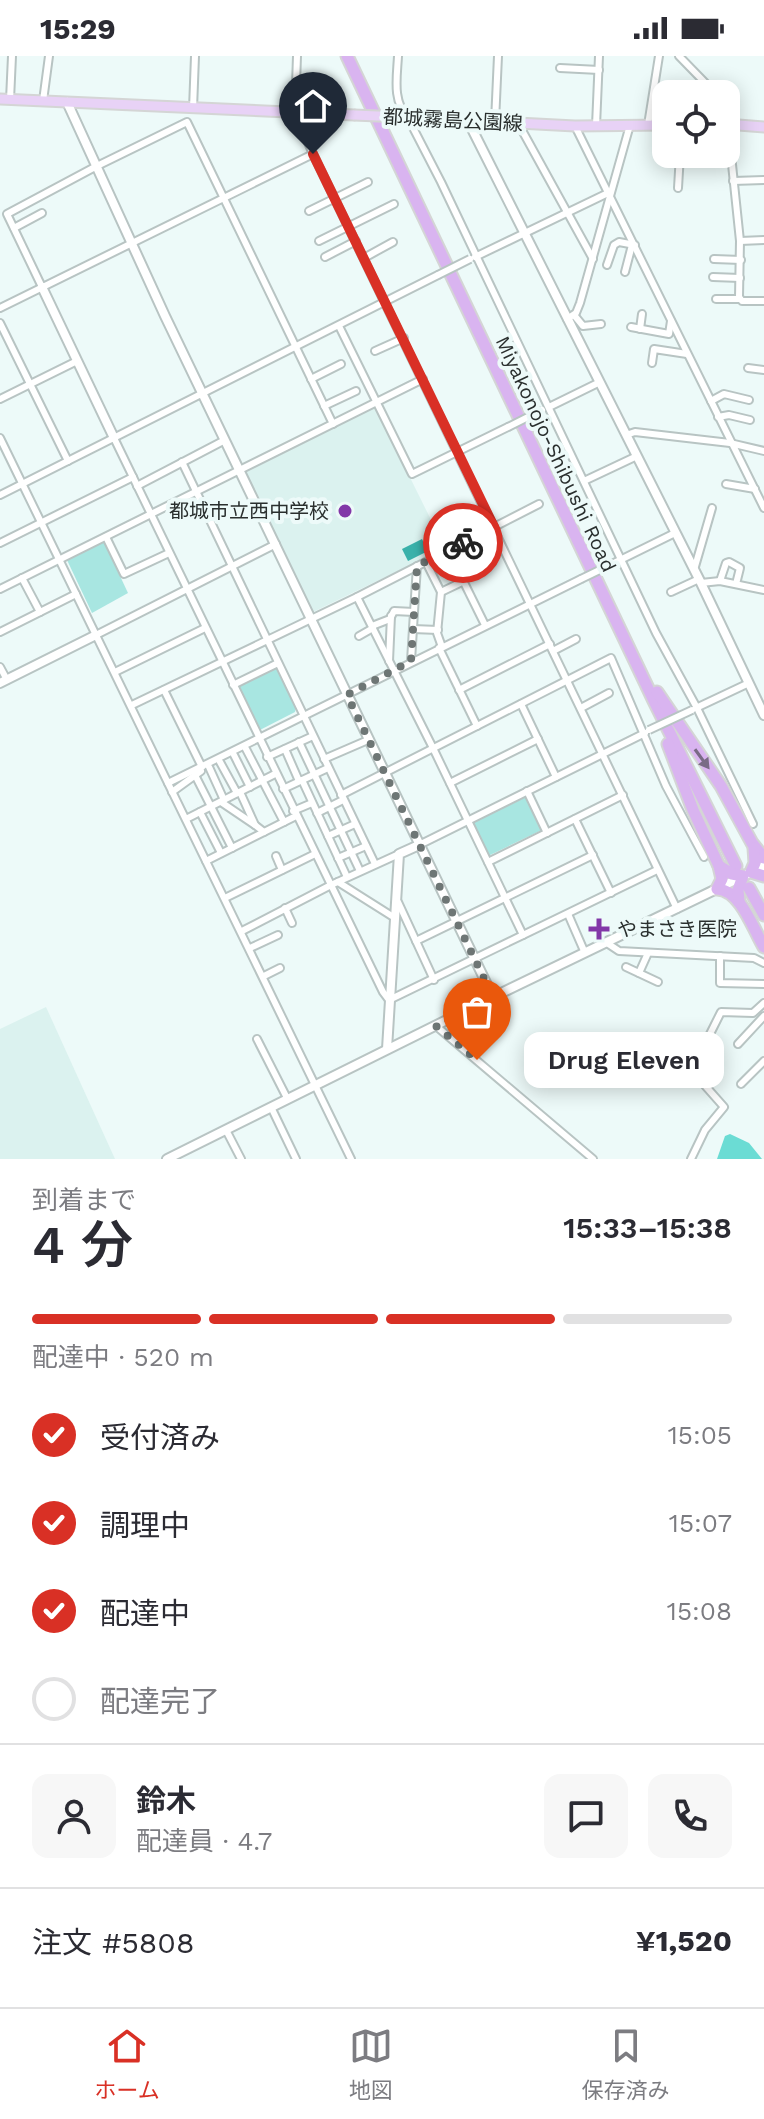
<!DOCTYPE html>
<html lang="ja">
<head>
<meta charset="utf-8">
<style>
	:root { --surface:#fff; --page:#f7f7f7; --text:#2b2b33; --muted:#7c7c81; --line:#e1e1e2; --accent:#d93025 }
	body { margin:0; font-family:"Work Sans","Noto Sans JP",sans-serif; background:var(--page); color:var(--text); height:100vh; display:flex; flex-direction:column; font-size:30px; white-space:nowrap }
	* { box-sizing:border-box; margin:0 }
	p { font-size:26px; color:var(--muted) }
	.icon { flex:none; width:44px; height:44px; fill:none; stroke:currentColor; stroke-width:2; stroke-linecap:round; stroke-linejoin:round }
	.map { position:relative; height:1103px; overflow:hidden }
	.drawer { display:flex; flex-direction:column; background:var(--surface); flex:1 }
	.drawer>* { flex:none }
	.fabs { position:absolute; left:652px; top:24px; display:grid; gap:16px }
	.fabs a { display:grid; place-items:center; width:88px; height:88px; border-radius:16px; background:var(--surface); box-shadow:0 4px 20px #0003; font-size:40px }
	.pin { position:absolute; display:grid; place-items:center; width:68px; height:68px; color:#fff; margin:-82px -34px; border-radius:50% 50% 50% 0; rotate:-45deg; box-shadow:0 0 8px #0007 }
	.pin .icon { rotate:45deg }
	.courier { position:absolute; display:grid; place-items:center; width:80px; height:80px; margin:-40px; border:6px solid #d93025; border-radius:50%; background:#fff; color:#222; box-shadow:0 2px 10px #0007 }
	.bubble { position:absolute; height:56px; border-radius:16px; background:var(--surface); box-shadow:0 4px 20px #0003; font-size:26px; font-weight:600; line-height:56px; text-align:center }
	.overview em { font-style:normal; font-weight:600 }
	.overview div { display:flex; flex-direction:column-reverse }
	.overview { display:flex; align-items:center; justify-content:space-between; height:136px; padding:0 32px }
	h1 { font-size:52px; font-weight:600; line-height:60px }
	.bar { display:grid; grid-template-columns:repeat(4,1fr); gap:12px 8px; align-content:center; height:96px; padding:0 32px }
	.bar i { height:10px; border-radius:6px; background:var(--line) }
	.bar .on { background:var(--accent) }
	.bar p { grid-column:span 4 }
	.line { display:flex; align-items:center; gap:20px; padding:0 32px; border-top:2px solid var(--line) }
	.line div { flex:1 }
	.round { display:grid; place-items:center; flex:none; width:84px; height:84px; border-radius:16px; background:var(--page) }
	ol { padding:0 32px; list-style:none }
	li { display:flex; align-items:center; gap:24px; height:88px }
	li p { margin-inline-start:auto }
	li .icon { padding:8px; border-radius:50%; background:var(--accent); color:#fff; stroke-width:4 }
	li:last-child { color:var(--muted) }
	li i { width:44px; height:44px; border:4px solid var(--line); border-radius:50% }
	.status { display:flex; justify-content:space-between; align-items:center; height:56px; padding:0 40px; background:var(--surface); direction:ltr }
	.status svg { height:22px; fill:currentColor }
	.menu { display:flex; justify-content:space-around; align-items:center; height:112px; border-top:2px solid var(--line); background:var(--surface); font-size:22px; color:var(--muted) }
	.menu a { display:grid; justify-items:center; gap:4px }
	.menu .on { color:var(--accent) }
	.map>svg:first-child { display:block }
	.built { fill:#dbf2ef }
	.green { fill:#a8e6e1 }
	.forest { fill:#6bdcd4 }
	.water { fill:#3ab1aa }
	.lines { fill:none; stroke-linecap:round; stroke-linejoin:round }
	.street-casing { stroke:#b8c4c3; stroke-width:10 }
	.secondary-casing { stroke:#b8c4c3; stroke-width:12 }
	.primary-casing { stroke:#d4d5d5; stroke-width:13 }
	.highway-casing { stroke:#d4d5d5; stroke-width:15 }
	.street { stroke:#fff; stroke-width:6 }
	.secondary { stroke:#fff; stroke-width:8 }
	.primary { stroke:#e8d2f6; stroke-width:9 }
	.highway { stroke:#d9b4f0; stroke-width:11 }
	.street-bridge-casing { stroke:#b8c4c3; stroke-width:10; stroke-linecap:butt }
	.primary-bridge-casing { stroke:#d4d5d5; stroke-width:13; stroke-linecap:butt }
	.street-bridge { stroke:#fff; stroke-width:6 }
	.primary-bridge { stroke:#e8d2f6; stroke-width:9 }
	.oneway { fill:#796b85 }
	.done { stroke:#6e7675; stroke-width:8; stroke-dasharray:0 14.4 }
	.route { stroke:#d93025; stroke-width:10 }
	.poi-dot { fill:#8237a8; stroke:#edfaf9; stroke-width:3 }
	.labels { text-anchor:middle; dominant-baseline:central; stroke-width:8; stroke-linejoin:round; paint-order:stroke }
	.street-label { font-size:20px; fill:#2a2f2e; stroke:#edfaf9 }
	.poi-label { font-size:20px; fill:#2a2f2e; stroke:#edfaf9; text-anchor:end }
</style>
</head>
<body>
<div class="status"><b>15:29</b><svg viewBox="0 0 49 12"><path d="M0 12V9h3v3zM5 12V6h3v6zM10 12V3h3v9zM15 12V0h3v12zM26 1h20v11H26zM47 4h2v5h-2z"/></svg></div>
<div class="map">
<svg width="764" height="1103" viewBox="0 0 764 1103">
	<rect width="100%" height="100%" fill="#edfaf9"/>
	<g class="built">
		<polygon points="375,351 445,492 313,556 246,418 247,414"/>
		<polygon points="46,951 115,1103 0,1103 0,973"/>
	</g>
	<g class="green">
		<polygon points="104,486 128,537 92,557 67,504"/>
		<polygon points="275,609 296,652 295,656 258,675 235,630"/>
		<polygon points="526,741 542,774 488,800 472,767"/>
	</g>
	<polygon class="forest" points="730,1078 749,1087 762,1103 717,1103 725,1080"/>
	<polygon class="water" points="422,483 428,495 408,505 402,493"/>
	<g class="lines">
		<g class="street-casing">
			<g id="street">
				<polyline points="297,0 295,57 313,98 677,853"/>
				<path d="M398 0C397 21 392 45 408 62L441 126 656 577 697 652 753 768"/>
				<polyline points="679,0 716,38"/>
				<polyline points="560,12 599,14"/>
				<polyline points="10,44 12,0"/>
				<polyline points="43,45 49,0"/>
				<polyline points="726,51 740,185 739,241 742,245 764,245"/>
				<polyline points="193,53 195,0"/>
				<polyline points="495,66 498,0"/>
				<polyline points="518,67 593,203"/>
				<polyline points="648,69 659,0"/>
				<polyline points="575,70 764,452"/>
				<polyline points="596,70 599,0"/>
				<polyline points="733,125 764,124"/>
				<polyline points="678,132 680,98"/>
				<polyline points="309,155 368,126"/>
				<polyline points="14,172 42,157"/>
				<polyline points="319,185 394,148"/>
				<polyline points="740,185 764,184"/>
				<polyline points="325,201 356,185"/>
				<polyline points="475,201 608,137"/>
				<polyline points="364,202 393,186"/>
				<polyline points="714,203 741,204"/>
				<polyline points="607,209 614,189 619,186 635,189"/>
				<polyline points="625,216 632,189"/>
				<polyline points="713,221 740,222"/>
				<polyline points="42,231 7,158 95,111 187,66 333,368"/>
				<polyline points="716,243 740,243"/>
				<polyline points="0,252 313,98"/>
				<polyline points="574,259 583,270 601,268"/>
				<polyline points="567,263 576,257 580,247 630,69"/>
				<polyline points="0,267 68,405"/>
				<polyline points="339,270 412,418 508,371"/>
				<polyline points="631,271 669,278 671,265"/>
				<polyline points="640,273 642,258"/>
				<polyline points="375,295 404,282"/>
				<polyline points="652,307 654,293 687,298"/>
				<polyline points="748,312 764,314"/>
				<polyline points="311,323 341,308"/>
				<polyline points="0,343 77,305"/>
				<polyline points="711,345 724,338 749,344"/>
				<polyline points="324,350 356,335"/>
				<polyline points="549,351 600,326"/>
				<polyline points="718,361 729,359 750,364"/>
				<polyline points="626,379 635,376 730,387 764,395"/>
				<polyline points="0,382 351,1103"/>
				<polyline points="114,382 383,936 389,944 523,879 433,692 357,541"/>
				<polyline points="182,406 375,808"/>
				<polyline points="584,425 637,400"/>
				<polyline points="726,428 755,433"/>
				<polyline points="137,430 225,384"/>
				<polyline points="0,439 438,219"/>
				<polyline points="106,481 124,518 169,497"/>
				<polyline points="0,487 133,421"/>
				<polyline points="448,494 485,569"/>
				<polyline points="426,506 441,536 464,525"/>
				<polyline points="614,507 675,477"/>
				<polyline points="694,514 712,452"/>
				<polyline points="22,522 40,556"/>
				<polyline points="720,525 726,507 729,506 740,512 736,528"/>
				<polyline points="701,527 720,525 764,534"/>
				<polyline points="0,533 423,323"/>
				<polyline points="441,536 437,577 442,591"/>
				<polyline points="671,536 699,523"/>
				<polyline points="414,556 417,510"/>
				<polyline points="372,570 390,563 394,555 414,556 411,605"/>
				<polyline points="413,573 438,574"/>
				<polyline points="0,576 76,538"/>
				<polyline points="96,579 276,488"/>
				<polyline points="359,580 373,572"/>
				<polyline points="439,592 477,670"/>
				<polyline points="553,595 576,583"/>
				<polyline points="389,605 391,560"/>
				<polyline points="0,611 7,624"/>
				<polyline points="115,616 205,572"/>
				<polyline points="233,629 278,607"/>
				<polyline points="164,634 202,711"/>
				<polyline points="459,634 550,588"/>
				<polyline points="521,648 556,721"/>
				<polyline points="132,649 357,541 539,448"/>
				<polyline points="581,652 609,637"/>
				<polyline points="696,652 749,627"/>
				<polyline points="299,686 360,815"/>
				<polyline points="246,693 284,766"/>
				<polyline points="285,693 299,725"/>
				<polyline points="234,699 250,731"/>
				<polyline points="267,701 313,680"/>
				<polyline points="324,703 368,684"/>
				<polyline points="220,706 237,737"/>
				<polyline points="209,711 224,744"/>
				<polyline points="195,719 232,792"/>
				<polyline points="302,724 347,821"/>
				<polyline points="168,727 581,523"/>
				<polyline points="450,727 538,683"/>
				<polyline points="283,733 328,712"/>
				<polyline points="527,735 547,777"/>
				<polyline points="172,736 201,715"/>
				<polyline points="240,736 255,769 264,776"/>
				<polyline points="341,739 611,602 666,730 704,801"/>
				<polyline points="221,746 255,769"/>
				<polyline points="293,755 312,747"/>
				<polyline points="200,756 221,797"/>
				<polyline points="317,757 343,744"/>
				<polyline points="186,763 275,718"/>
				<polyline points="575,763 611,837"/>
				<polyline points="328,780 355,768"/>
				<polyline points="419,789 645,677"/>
				<polyline points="276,800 282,814"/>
				<polyline points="338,802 366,790"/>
				<polyline points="206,805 296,760"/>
				<polyline points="488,806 623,739"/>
				<polyline points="338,826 395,862"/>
				<polyline points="225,842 315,798"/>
				<polyline points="398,846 434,924"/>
				<polyline points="285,852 292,867"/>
				<polyline points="568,858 585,897"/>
				<polyline points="242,875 331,829 399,798"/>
				<polyline points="523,879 657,814"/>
				<polyline points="416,885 593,799"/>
				<polyline points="607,887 619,895 754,902 764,907"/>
				<polyline points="250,892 278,879"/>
				<polyline points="720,900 720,927 764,928"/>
				<polyline points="626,911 658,926"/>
				<polyline points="639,917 648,897"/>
				<polyline points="264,920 280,912"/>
				<polyline points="436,970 593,1103"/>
				<polyline points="257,983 287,1042"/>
				<polyline points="738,988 764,960"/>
				<polyline points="741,1028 764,1005"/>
				<polyline points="271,1051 296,1103"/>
				<polyline points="226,1074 241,1103"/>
				<polyline points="691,1103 705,1074 724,1051 686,1008 707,984 721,956 753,957 764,947"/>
			</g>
		</g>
		<g class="secondary-casing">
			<g id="secondary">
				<polyline points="67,46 165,260 493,941"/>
				<polyline points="468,65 701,527 764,659"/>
				<polyline points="42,231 114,382"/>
				<polyline points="0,627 96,579"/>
				<polyline points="387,993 399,798 419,789"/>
				<polyline points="167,1103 493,941 764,810"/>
			</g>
		</g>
		<g class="primary-casing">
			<g id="primary">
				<polyline points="0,43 354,59"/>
				<polyline points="401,61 575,70 666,69"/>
				<polyline points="726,68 764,71"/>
			</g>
		</g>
		<g class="highway-casing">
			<g id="highway">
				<polyline points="347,0 654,645 736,810"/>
				<polyline points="657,636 721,730 752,787 764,802"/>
				<path d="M668 688 693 754 719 810 722 823 717 833C741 834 753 873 764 891"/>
				<polyline points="754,792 755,807 751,816 764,820"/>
				<polyline points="719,810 732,818 743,820 738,834 739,846"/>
				<polyline points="749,832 764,859"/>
			</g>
		</g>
		<use href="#street" class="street"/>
		<use href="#secondary" class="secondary"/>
		<use href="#primary" class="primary"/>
		<use href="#highway" class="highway"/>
		<g class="street-bridge-casing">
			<g id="street-bridge">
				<polyline points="438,219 470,203"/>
				<polyline points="508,371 542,354"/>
				<polyline points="581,523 614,507"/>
				<polyline points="649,674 692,654"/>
			</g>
		</g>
		<g class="primary-bridge-casing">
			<polyline id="primary-bridge" points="354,59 401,61"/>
		</g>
		<use href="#street-bridge" class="street-bridge"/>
		<use href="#primary-bridge" class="primary-bridge"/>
	</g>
	<defs><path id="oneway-solid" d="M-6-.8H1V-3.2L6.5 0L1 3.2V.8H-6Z" transform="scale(2)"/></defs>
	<use class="oneway" href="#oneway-solid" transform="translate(702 703) rotate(54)"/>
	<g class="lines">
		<polyline class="done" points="463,487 417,510 411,605 347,639 493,941 436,970 477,1004"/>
		<polyline class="route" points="313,98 494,471 463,487"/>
	</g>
	<g class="poi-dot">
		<circle cx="345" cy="455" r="8"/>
		<path d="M595 861h8v8h8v8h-8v8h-8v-8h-8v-8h8z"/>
	</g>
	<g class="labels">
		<g class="street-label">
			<text transform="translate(453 64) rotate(3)">都城霧島公園線</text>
			<text transform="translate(556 398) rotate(65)">Miyakonojo-Shibushi Road</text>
		</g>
		<g class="poi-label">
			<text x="329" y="455">都城市立西中学校</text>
			<text x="617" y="873" text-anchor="start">やまさき医院</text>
		</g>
	</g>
</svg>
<div class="fabs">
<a><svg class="icon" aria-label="locate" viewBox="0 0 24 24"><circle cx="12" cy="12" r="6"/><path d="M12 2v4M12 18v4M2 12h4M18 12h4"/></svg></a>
</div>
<div class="pin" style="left:477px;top:1004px;background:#ea580c"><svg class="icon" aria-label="bag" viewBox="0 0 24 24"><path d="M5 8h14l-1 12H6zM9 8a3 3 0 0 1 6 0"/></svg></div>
<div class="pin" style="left:313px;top:98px;background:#1f2937"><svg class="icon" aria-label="home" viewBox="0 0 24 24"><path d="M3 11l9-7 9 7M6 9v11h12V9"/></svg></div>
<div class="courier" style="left:463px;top:487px"><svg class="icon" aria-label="bike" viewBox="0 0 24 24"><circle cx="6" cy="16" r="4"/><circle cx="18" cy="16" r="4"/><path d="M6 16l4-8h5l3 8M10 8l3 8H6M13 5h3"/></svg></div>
<div class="bubble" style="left:524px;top:976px;width:200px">Drug Eleven</div>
</div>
<section class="drawer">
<div class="overview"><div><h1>4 分</h1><p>到着まで</p></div><em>15:33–15:38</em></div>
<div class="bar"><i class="on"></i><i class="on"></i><i class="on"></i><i></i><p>配達中 · 520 m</p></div>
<ol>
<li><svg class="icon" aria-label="check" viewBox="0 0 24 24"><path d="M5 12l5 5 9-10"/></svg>受付済み<p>15:05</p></li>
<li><svg class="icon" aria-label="check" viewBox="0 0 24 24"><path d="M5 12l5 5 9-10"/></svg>調理中<p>15:07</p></li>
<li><svg class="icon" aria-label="check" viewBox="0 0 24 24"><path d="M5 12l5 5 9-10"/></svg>配達中<p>15:08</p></li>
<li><i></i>配達完了</li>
</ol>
<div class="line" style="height:144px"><a class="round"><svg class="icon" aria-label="person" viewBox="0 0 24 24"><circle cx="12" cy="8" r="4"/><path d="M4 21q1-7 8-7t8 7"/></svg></a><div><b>鈴木</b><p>配達員 · 4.7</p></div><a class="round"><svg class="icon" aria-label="chat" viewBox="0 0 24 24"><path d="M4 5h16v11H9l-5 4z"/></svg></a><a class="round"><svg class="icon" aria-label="phone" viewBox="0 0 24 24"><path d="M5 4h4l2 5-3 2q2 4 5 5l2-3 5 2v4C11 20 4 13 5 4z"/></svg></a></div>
<div class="line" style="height:104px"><div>注文 #5808</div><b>¥1,520</b></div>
</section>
<nav class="menu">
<a class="on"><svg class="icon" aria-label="home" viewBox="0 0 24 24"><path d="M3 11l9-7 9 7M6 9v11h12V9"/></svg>ホーム</a>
<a><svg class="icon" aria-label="map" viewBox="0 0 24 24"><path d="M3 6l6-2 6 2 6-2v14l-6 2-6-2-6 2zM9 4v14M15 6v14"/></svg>地図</a>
<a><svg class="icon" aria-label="saved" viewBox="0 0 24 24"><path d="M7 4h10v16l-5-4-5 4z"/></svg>保存済み</a>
</nav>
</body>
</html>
